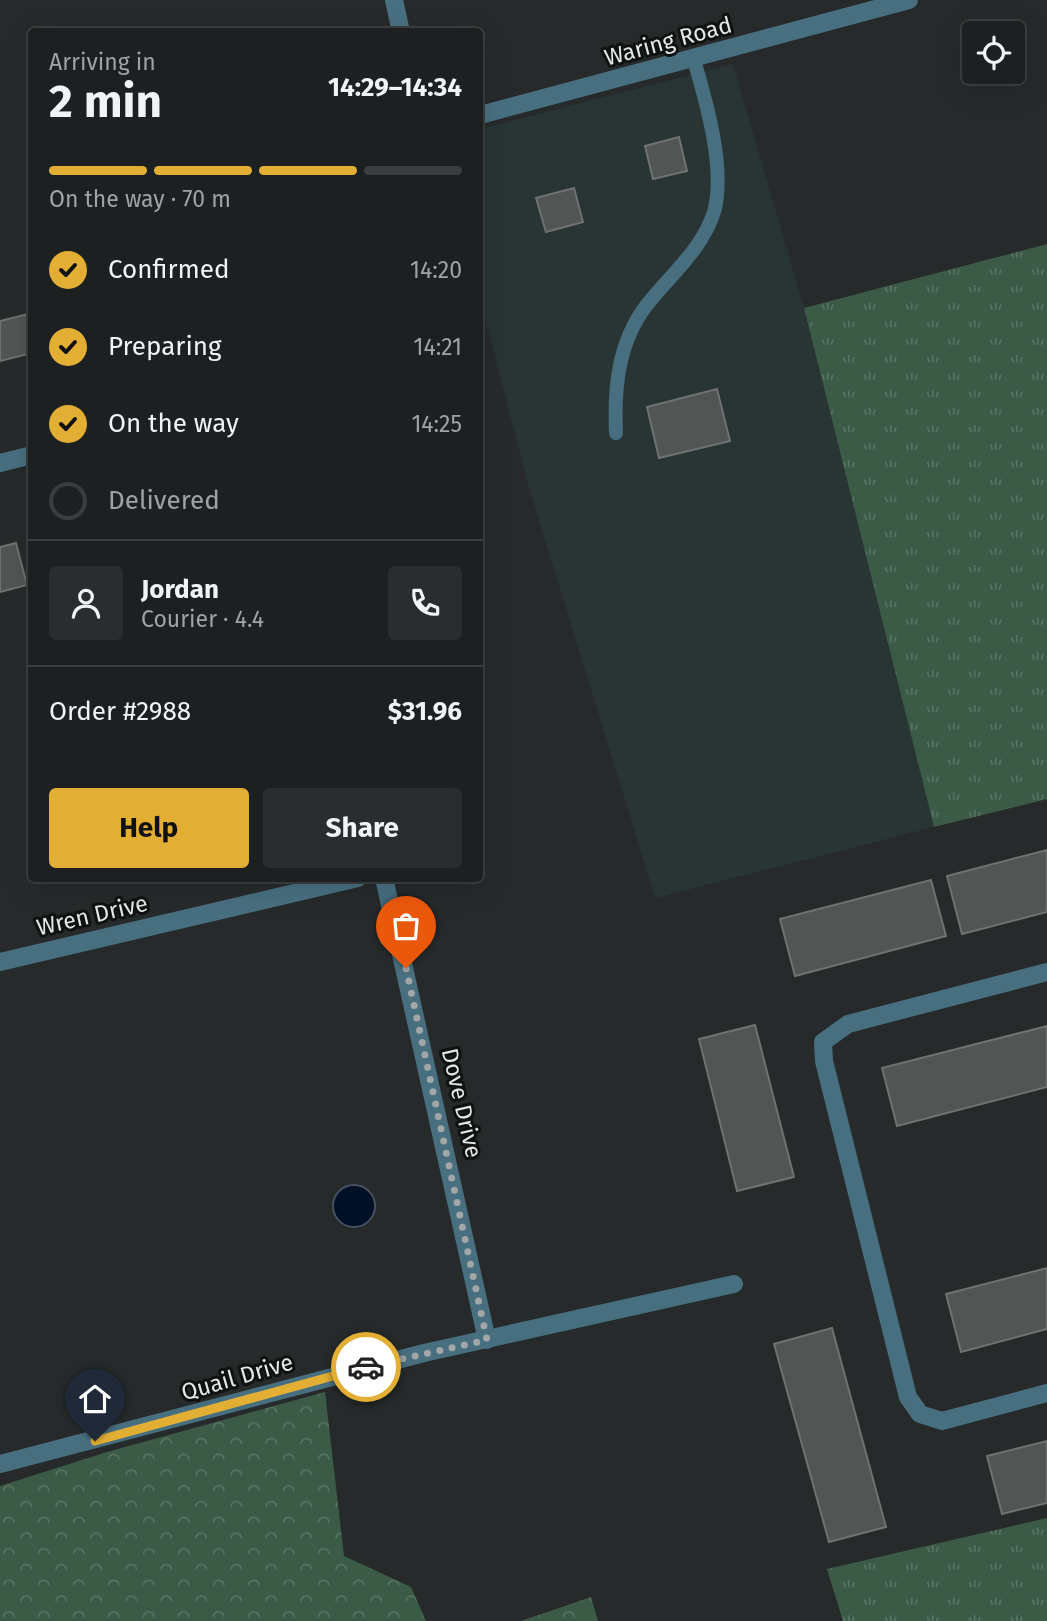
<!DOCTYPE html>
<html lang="en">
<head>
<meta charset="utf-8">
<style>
	:root { --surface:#1c2020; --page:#292d2d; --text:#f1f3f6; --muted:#a0a3a5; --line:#3a3e3e; --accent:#e2af34 }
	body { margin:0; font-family:"Fira Sans",sans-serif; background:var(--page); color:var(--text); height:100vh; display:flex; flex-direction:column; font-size:26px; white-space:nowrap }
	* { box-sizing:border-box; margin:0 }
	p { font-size:23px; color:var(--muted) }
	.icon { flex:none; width:38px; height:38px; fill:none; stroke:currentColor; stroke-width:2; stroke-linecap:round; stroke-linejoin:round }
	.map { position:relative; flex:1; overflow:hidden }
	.sheet { position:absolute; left:28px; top:28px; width:455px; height:854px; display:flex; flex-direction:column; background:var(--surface); border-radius:7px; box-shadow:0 7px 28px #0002,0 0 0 2px var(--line) }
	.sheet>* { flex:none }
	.buttons { position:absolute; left:962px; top:21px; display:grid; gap:14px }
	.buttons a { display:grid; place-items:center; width:63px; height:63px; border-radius:7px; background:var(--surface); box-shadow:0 7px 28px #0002,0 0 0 2px var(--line); font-size:35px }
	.pin { position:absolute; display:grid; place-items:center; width:60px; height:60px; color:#fff; margin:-72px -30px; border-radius:50% 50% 50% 0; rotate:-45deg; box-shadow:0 0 7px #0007 }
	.pin .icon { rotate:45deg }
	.courier { position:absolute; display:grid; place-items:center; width:70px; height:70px; margin:-35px; border:5px solid #e2af34; border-radius:50%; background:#fff; color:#222; box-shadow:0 2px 9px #0007 }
	.overview em { font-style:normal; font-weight:700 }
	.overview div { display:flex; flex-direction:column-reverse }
	.overview { display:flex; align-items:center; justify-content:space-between; height:119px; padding:0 21px }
	h1 { font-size:46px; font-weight:700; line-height:52px }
	.bar { display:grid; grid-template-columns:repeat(4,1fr); gap:10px 7px; align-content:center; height:84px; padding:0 21px }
	.bar i { height:9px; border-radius:5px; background:var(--line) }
	.bar .selected { background:var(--accent) }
	.bar p { grid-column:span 4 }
	.line { display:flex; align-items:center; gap:18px; padding:0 21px; border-top:2px solid var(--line) }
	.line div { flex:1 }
	.round { display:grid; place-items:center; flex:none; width:74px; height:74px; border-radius:7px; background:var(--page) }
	ol { padding:0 21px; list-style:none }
	li { display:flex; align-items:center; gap:21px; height:77px }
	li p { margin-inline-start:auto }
	li .icon { padding:7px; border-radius:50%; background:var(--accent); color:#111; stroke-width:4 }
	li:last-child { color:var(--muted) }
	li i { width:38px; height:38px; border:4px solid var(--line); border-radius:50% }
	.button { display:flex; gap:14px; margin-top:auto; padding:14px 21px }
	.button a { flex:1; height:80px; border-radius:7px; background:var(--accent); color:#111; font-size:28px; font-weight:700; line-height:80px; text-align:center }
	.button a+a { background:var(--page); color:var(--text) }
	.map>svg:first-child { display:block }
	.built { fill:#293435 }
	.grass { fill:url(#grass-tufts) }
	.forest { fill:url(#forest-crowns) }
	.water { fill:#001027; stroke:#455161; stroke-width:2 }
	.building { fill:#515554; stroke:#6e7271; stroke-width:2 }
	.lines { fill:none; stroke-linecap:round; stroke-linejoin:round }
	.lane { stroke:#486f80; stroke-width:14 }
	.street { stroke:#486f80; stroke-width:18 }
	.done { stroke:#a3a6a6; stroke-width:7; stroke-dasharray:0 12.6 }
	.route { stroke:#e2af34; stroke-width:9 }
	.labels { text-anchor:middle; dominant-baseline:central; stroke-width:6; stroke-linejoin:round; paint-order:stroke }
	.street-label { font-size:23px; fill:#e6e8e8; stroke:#101212 }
</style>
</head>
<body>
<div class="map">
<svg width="1047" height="1621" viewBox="0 0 1047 1621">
	<defs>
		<pattern id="grass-tufts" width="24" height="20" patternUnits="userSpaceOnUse" patternTransform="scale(1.75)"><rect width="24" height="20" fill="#3c5b47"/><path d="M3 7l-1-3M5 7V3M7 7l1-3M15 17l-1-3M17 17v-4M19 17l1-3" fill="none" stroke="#587362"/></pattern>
		<pattern id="forest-crowns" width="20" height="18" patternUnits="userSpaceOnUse" patternTransform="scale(1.75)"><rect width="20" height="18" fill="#3c5b47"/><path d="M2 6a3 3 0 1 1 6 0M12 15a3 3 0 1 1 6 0" fill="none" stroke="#587362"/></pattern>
	</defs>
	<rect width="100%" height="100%" fill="#262a2a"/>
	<polygon class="built" points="733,64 804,308 934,827 655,898 531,495 480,301 480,129"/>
	<g class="grass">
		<polygon points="1047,244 1047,799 934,827 804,308"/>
		<polygon points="1047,1518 1047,1621 843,1621 827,1569"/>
	</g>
	<g class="forest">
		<polygon points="325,1392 344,1556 411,1587 426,1621 0,1621 0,1486 107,1452"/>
		<polygon points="591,1597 598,1621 521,1621"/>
	</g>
	<circle class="water" cx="354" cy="1206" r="21"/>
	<g class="building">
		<polygon points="679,137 687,171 653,179 645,146"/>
		<polygon points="574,188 583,222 546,232 536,198"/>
		<polygon points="32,313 32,353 0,361 0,321"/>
		<polygon points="717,389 730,441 659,458 647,407"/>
		<polygon points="16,543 27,585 0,592 0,547"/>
		<polygon points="1047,850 1047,912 962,934 947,876"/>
		<polygon points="931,880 946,936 795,976 780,919"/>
		<polygon points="755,1025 794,1177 737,1191 699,1039"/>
		<polygon points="1047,1026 1047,1087 897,1126 882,1068"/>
		<polygon points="1047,1268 1047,1329 961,1352 946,1294"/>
		<polygon points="832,1328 886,1527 829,1542 774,1344"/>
		<polygon points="1047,1441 1047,1503 1002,1514 987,1456"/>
	</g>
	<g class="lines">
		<path class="lane" d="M616 433C614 388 618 343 646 306 670 275 702 250 714 212 726 169 706 101 694 60"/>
		<g class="street">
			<polyline points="394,0 401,32"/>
			<polyline points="480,115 909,0"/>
			<polyline points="0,463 32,455"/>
			<polyline points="384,878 487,1340"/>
			<polyline points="0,962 358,878"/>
			<polyline points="1047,972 848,1024 823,1042 824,1061 908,1397 920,1414 942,1421 1047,1393"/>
			<polyline points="0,1464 424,1353 734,1284"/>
		</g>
	</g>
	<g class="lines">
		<polyline class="done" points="366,1367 487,1340 406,968"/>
		<polyline class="route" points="95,1441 366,1367"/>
	</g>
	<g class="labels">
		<g class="street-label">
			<text transform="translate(668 41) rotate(-15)">Waring Road</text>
			<text transform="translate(92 915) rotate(-13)">Wren Drive</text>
			<text transform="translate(462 1103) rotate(77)">Dove Drive</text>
			<text transform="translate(237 1377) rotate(-16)">Quail Drive</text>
		</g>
	</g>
</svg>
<div class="buttons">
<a><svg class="icon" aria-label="locate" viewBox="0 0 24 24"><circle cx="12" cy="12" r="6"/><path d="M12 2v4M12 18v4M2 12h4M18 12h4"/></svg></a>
</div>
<div class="pin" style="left:406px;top:968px;background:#ea580c"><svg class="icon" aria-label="bag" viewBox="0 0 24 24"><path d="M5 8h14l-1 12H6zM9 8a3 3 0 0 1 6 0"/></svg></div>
<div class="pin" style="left:95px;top:1441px;background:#1f2937"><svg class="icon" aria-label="home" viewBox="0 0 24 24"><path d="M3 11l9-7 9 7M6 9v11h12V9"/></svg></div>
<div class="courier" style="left:366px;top:1367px"><svg class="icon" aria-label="car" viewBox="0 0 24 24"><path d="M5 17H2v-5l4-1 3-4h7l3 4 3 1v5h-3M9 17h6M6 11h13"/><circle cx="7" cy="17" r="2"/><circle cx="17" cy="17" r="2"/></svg></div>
<section class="sheet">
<div class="overview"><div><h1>2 min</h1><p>Arriving in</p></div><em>14:29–14:34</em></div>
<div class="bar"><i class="selected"></i><i class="selected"></i><i class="selected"></i><i></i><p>On the way · 70 m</p></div>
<ol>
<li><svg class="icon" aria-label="check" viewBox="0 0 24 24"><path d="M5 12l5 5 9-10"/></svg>Confirmed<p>14:20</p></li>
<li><svg class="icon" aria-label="check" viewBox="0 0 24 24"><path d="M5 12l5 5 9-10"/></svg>Preparing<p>14:21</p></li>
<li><svg class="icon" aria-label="check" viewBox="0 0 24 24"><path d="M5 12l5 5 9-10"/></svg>On the way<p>14:25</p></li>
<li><i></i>Delivered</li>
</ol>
<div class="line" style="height:126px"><a class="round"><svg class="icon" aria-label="person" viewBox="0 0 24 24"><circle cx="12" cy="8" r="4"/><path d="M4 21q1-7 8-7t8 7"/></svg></a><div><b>Jordan</b><p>Courier · 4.4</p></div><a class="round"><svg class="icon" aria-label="phone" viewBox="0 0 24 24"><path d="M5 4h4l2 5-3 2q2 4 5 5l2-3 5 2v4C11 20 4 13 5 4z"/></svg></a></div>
<div class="line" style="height:91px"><div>Order #2988</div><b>$31.96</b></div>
<div class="button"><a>Help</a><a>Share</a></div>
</section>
</div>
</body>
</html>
